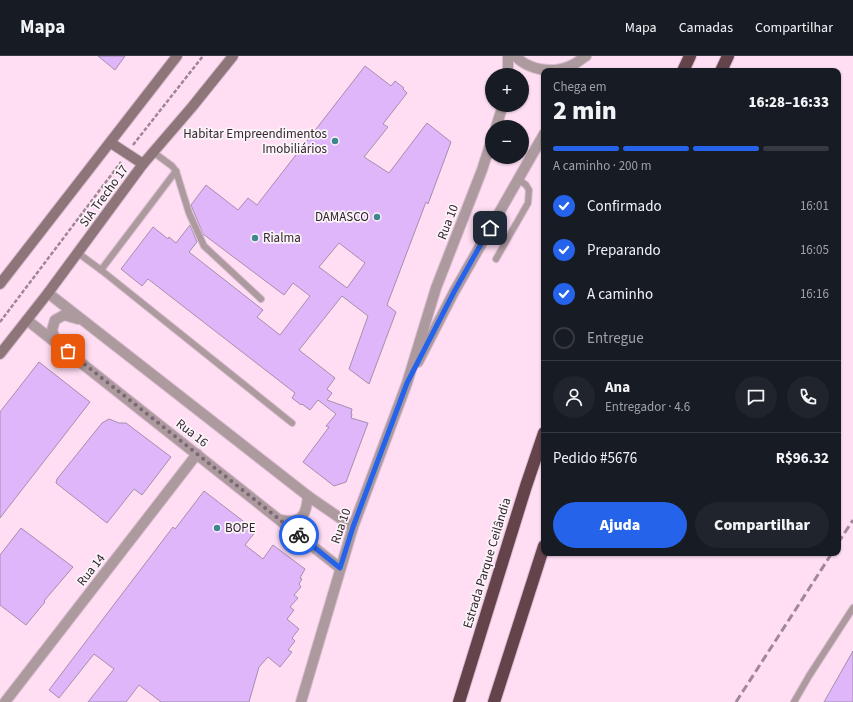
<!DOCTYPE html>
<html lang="pt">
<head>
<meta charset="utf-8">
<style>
	:root { --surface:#171b24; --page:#20242c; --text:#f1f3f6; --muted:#9ea1a6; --line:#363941; --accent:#2563eb }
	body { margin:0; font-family:"Source Sans 3",sans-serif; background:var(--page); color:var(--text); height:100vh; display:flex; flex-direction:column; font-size:15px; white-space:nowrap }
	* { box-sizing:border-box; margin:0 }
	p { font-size:13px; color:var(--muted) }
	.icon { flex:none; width:22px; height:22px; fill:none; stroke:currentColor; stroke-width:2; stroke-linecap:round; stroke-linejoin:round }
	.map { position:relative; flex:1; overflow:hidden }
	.details { position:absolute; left:541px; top:12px; width:300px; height:488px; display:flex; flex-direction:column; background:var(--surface); border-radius:8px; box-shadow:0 1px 3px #0004 }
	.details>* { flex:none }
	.buttons { position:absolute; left:485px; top:12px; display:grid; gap:8px }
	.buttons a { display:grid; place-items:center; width:44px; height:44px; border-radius:50%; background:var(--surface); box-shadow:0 1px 3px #0004; font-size:20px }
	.pin { position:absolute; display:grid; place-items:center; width:34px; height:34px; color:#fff; margin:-17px; border-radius:8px; box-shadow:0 2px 6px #0006 }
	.courier { position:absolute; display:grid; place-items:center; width:40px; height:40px; margin:-20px; border:3px solid #2563eb; border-radius:50%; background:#fff; color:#222; box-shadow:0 1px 5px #0007 }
	.head em { font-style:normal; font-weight:800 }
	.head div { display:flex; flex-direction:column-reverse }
	.head { display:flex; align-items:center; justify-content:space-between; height:68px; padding:0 12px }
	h1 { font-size:26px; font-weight:800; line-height:30px }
	.bar { display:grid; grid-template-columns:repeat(4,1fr); gap:6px 4px; align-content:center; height:48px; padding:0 12px }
	.bar i { height:5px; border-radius:3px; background:var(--line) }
	.bar .selected { background:var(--accent) }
	.bar p { grid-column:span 4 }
	.line { display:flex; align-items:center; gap:10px; padding:0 12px; border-top:1px solid var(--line) }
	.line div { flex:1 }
	.round { display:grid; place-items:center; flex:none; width:42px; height:42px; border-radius:21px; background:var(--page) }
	ol { padding:0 12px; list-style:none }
	li { display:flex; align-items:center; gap:12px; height:44px }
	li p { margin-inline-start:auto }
	li .icon { padding:4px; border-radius:50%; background:var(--accent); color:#fff; stroke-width:4 }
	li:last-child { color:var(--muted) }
	li i { width:22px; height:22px; border:2px solid var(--line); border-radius:50% }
	.button { display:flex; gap:8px; margin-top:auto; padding:8px 12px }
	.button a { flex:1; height:46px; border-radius:24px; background:var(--accent); color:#fff; font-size:16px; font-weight:800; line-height:46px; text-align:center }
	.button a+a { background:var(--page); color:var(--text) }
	header { display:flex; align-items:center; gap:24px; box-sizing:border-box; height:56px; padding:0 20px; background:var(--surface); border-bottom:1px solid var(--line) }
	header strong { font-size:19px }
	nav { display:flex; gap:22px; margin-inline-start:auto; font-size:14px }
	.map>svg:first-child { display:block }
	.building { fill:#dfb6f9; stroke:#a290ad; fill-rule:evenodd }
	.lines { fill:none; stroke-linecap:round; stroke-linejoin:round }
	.service-casing { stroke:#dabdd0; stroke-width:8 }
	.tertiary-casing { stroke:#dabdd0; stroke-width:12 }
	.secondary-casing { stroke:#dabdd0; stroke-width:12 }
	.motorway-casing { stroke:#dabdd0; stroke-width:14 }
	.path { stroke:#9d8695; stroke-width:2.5; stroke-dasharray:4 2; stroke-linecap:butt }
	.service { stroke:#ac9a9e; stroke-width:6 }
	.tertiary { stroke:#ac9a9e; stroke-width:10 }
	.secondary { stroke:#8d7579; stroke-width:10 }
	.motorway { stroke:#64434a; stroke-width:12 }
	.rail { stroke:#9f8897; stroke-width:3; stroke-dasharray:8 4; stroke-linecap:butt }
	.done { stroke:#7a6774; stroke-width:4; stroke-dasharray:0 7.2 }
	.route { stroke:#2563eb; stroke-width:5 }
	.poi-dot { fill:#3f868f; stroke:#fbf4f8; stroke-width:1.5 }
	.labels { text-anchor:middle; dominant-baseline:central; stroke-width:3.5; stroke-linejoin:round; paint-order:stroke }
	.poi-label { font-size:13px; fill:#33272f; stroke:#fbf4f8; text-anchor:end }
	.street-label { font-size:13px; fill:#33272f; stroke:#fbf4f8 }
</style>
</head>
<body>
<header>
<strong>Mapa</strong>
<nav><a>Mapa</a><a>Camadas</a><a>Compartilhar</a></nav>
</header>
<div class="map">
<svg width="853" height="646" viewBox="0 0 853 646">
	<rect width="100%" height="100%" fill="#ffdef3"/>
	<g class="building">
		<polygon points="98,0 125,0 115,14"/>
		<path d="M365 10 391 30 395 25 404 32 403 33 407 37 383 68 388 71 364 101 389 117 427 67 451 86 428 148 426 146 387 249 396 256 369 328 349 313 368 260 342 240 299 294 335 322 327 333 332 337 327 344 352 353 351 358H352L351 362 368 367 346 426 334 430 303 406 329 371 326 370 336 358 318 344 310 354 302 348 301 349 292 342 295 337 148 223 142 230 121 213 153 171 168 183 169 181 176 187 190 169 197 186 189 196 263 254 257 261 280 279 310 240 293 227 284 239 203 178 191 149 206 129 238 154 248 142 257 149ZM339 187 365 207 347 232 319 211Z"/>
		<polygon points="39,306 90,346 0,462 0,356"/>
		<polygon points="109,363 119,367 126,367 171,401 142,439 134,433 107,467 56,427 57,423 102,367"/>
		<polygon points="204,435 256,475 245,489 263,503 273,489 305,513 300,522 302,523 299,528 301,531 294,539 298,542 290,551 294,554 287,563 299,573 292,582 295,585 288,594 292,596 280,611 268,601 259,611 249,646 161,646 139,629 126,646 88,646 114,613 94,598 59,642 49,634 173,471 175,473"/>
		<polygon points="21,472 73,511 44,545 45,546 26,569 0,549 0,499"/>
		<polygon points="853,595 853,646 824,646"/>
	</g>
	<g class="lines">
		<g class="service-casing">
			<g id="service">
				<polyline points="153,96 172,110 176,115 189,157 204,190 261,243"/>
				<polyline points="78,197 101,214 292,367"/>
				<polyline points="496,203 528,147 529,134 526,129 518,123"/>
				<polyline points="101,214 176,115"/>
				<polyline points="794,646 809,620 853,552"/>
			</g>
		</g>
		<g class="tertiary-casing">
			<g id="tertiary">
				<path d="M515 0C529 14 551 18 570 10 576 8 581 3 586 0"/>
				<polyline points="508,19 508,0"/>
				<polyline points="496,71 503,49"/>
				<polyline points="48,237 308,440 353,471"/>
				<polyline points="27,264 340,512"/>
				<polyline points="56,286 52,274 55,264 64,259 78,263"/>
				<polyline points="418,306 454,236 544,78"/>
				<path d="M281 464C302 468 306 460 308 440"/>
				<polyline points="5,646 197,398"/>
				<polyline points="301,646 353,471 407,327 436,232 482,114 492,83"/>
			</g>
		</g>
		<g class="secondary-casing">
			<g id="secondary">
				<polyline points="111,87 143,108"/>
				<polyline points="0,228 177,0"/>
				<polyline points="0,298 48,237 143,108 192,51 233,0"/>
			</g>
		</g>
		<g class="motorway-casing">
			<g id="motorway">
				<polyline points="683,15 690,0"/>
				<polyline points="721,15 728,0"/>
				<polyline points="459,646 526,430 544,377"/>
				<polyline points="494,646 544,490"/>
			</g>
		</g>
		<g class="path">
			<polyline points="133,89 203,0"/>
			<polyline points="0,266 121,106"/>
		</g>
		<use href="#service" class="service"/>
		<use href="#tertiary" class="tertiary"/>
		<use href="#secondary" class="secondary"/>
		<use href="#motorway" class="motorway"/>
		<g class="rail">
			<polyline points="838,487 853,464"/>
			<polyline points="736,646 832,497"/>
		</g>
	</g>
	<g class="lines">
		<polyline class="done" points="68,295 299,479"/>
		<polyline class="route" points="299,479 340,512 353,471 407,327 454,236 490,172"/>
	</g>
	<g class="poi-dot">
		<circle cx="335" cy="85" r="4"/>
		<circle cx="377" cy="161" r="4"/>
		<circle cx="255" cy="182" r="4"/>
		<circle cx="217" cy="472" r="4"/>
	</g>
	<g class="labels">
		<g class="poi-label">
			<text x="327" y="78">Habitar Empreendimentos<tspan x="327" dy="15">Imobiliários</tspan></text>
			<text x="369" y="161">DAMASCO</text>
			<text x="263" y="182" text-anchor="start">Rialma</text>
			<text x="225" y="472" text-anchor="start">BOPE</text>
		</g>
		<g class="street-label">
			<text transform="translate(104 140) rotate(-54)">SIA Trecho 17</text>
			<text transform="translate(448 166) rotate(-69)">Rua 10</text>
			<text transform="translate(192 377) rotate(38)">Rua 16</text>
			<text transform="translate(341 470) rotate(-71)">Rua 10</text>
			<text transform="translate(487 507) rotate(-73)">Estrada Parque Ceilândia</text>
			<text transform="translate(91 514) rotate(-52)">Rua 14</text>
		</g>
	</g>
</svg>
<div class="buttons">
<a>+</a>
<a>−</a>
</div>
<div class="pin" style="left:68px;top:295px;background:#ea580c"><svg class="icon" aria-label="bag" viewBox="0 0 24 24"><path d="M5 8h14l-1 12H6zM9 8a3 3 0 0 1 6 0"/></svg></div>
<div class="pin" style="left:490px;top:172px;background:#1f2937"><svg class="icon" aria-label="home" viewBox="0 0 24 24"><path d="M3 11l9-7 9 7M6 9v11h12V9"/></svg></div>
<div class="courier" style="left:299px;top:479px"><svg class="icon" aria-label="bike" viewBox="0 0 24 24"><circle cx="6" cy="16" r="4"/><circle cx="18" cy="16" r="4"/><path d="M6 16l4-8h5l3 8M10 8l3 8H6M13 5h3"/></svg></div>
<section class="details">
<div class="head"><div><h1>2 min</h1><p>Chega em</p></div><em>16:28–16:33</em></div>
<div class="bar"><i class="selected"></i><i class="selected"></i><i class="selected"></i><i></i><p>A caminho · 200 m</p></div>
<ol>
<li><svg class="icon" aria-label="check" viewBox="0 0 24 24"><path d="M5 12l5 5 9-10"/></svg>Confirmado<p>16:01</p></li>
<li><svg class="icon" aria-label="check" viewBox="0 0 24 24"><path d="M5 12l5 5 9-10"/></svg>Preparando<p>16:05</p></li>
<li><svg class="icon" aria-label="check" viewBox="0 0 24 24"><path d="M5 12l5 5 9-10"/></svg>A caminho<p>16:16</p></li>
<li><i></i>Entregue</li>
</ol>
<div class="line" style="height:72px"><a class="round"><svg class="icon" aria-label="person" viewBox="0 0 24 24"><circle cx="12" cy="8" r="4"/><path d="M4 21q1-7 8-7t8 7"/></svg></a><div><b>Ana</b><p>Entregador · 4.6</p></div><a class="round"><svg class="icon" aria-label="chat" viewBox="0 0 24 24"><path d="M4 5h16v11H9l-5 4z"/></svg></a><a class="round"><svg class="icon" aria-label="phone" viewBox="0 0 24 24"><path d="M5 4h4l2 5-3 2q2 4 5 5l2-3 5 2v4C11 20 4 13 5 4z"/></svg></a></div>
<div class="line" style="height:52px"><div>Pedido #5676</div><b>R$96.32</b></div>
<div class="button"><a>Ajuda</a><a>Compartilhar</a></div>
</section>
</div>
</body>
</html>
